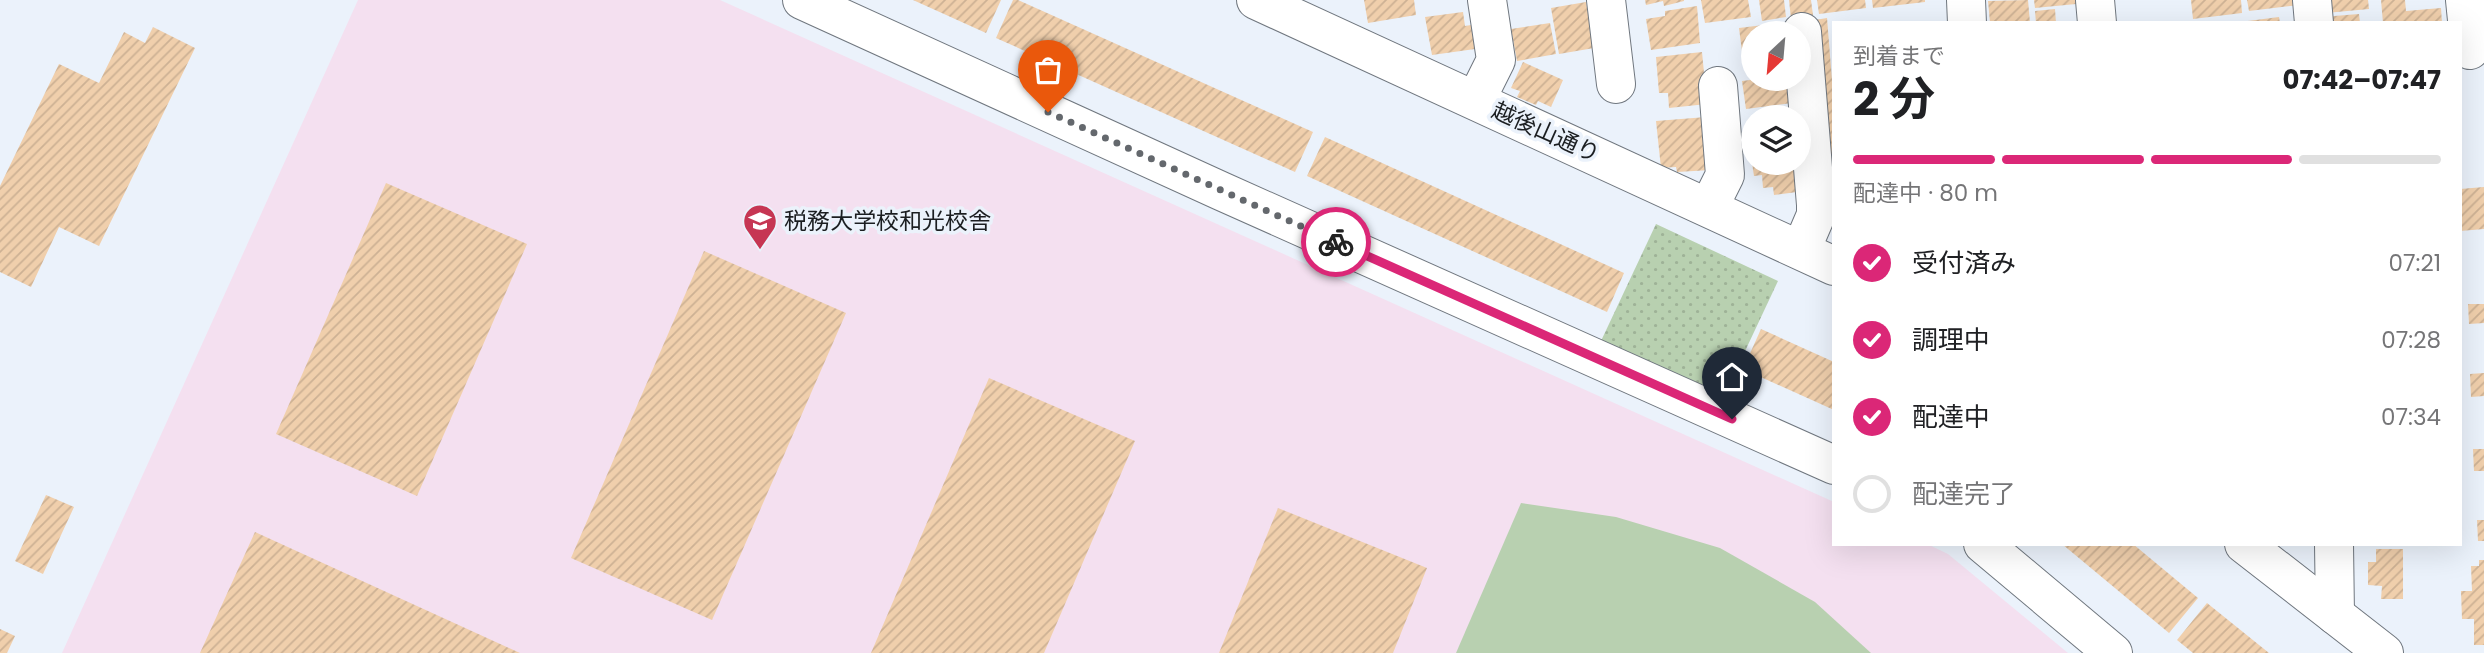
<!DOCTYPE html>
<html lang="ja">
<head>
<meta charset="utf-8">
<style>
	:root { --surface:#fff; --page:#f2f2f2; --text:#202124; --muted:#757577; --line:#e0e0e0; --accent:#db2777 }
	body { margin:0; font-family:Poppins,"Noto Sans JP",sans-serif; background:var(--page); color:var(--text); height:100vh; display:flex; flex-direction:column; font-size:26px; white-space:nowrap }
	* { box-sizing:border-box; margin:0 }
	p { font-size:23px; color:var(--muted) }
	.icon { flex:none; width:38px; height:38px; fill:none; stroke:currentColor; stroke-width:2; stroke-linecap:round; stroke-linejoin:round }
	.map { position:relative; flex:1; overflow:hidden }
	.panel { position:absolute; left:1832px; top:21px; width:630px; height:525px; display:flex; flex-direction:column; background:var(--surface); border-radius:0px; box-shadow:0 7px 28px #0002 }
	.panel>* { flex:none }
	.needle { width:46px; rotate:206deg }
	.buttons { position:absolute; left:1741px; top:21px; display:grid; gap:14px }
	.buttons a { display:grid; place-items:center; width:70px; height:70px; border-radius:50%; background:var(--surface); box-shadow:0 7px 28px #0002; font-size:35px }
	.pin { position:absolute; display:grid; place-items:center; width:60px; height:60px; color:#fff; margin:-72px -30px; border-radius:50% 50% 50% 0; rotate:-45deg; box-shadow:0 0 7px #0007 }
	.pin .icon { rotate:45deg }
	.courier { position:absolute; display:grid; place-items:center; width:70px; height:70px; margin:-35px; border:5px solid #db2777; border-radius:50%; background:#fff; color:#222; box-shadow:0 2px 9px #0007 }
	.headline em { font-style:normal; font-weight:700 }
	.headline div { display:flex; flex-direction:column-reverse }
	.headline { display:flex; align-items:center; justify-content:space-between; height:119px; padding:0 21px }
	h1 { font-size:46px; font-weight:700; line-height:52px }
	.bar { display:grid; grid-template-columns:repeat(4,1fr); gap:10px 7px; align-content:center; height:84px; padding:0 21px }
	.bar i { height:9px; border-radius:5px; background:var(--line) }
	.bar .active { background:var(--accent) }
	.bar p { grid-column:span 4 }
	ol { padding:0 21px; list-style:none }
	li { display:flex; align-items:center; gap:21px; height:77px }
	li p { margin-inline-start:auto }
	li .icon { padding:7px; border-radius:50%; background:var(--accent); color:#fff; stroke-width:4 }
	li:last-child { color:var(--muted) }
	li i { width:38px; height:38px; border:4px solid var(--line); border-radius:50% }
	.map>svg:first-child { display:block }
	.education { fill:#f4e0f0 }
	.grass { fill:#b8d0b0 }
	.park { fill:url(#park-dots) }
	.building { fill:url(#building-hatch) }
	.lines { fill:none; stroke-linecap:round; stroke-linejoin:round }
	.minor-casing { stroke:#70777f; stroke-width:40 }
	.minor { stroke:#fff; stroke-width:38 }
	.done { stroke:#64686d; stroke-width:7; stroke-dasharray:0 12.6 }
	.route { stroke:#db2777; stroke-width:9 }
	.labels { text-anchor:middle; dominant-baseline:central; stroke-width:7; stroke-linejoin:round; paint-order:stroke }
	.street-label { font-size:23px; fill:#1b1e21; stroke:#ebf2fb }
	.poi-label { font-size:23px; fill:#1b1e21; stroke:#ebf2fb; text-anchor:start }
</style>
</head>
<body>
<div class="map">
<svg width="2484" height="653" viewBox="0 0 2484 653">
	<defs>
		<pattern id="park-dots" width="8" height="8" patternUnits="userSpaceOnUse" patternTransform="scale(1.75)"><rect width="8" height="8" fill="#b8d0b0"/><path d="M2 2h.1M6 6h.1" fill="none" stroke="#9eb297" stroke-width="1.8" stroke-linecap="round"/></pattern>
		<pattern id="building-hatch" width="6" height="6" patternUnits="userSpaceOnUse" patternTransform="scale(1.75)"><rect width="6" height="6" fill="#f0cfac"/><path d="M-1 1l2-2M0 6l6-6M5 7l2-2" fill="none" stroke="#cdb194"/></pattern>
	</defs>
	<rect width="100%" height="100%" fill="#ebf2fb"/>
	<polygon class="education" points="358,0 720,0 1834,502 1834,544 1927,544 1948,554 2068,653 62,653"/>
	<polygon class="grass" points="1521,503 1616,517 1720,548 1815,602 1871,653 1456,653"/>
	<polygon class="park" points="1656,224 1778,281 1723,398 1601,341"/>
	<g class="building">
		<polygon points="913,0 1001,0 986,33"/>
		<polygon points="1013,0 1018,0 1313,132 1295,172 996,38"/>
		<polygon points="1364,0 1414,0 1416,15 1368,23"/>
		<polygon points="1645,0 1684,0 1684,1 1664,6 1663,1 1646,5"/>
		<polygon points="1701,0 1748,0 1751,17 1705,23"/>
		<polygon points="1759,0 1784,0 1786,17 1762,21"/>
		<polygon points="1789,0 1811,0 1813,15 1791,19"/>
		<polygon points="1817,0 1865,0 1866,8 1819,14"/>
		<polygon points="1872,0 1925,0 1925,2 1873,8"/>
		<polygon points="2028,0 2030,23 1990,23 1988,1"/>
		<polygon points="2034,0 2076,0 2076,4 2035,8"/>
		<polygon points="2191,0 2241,0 2242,13 2193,19"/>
		<polygon points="2247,0 2298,0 2299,5 2249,11"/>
		<polygon points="2325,0 2368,0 2369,9 2326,13"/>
		<polygon points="2381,0 2405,0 2406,11 2441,8 2442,23 2383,23"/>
		<polygon points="1586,2 1594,48 1559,54 1551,8"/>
		<polygon points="1697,6 1700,43 1651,50 1646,19 1665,16 1665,11"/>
		<polygon points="2055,9 2056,23 2036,23 2035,11"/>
		<polygon points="1463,12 1465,26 1471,25 1475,49 1432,55 1425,17"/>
		<polygon points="2359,14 2360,23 2322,23 2322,17"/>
		<polygon points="2279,17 2280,23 2248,23 2248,21"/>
		<polygon points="1827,18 1834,105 1834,208 1815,20"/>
		<polygon points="1550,23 1556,54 1517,61 1511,29"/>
		<polygon points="1781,23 1782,33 1754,33 1754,57 1743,59 1739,28"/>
		<polygon points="153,27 195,48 99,246 59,227 31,287 0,272 0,186 59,64 99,83 124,32 145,43"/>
		<polygon points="1702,52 1707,104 1669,108 1668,93 1659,93 1656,57"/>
		<polygon points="1523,62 1563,80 1551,107 1538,101 1536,105 1517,97 1520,91 1511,88"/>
		<polygon points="1758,79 1789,79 1792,103 1746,109 1742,81"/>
		<polygon points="1706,117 1711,170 1677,172 1676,167 1661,168 1656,121"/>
		<polygon points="1754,119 1754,148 1751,148 1747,120"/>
		<polygon points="1325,137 1624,273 1607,312 1307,176"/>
		<polygon points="1752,163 1794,163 1797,192 1774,195 1773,187 1763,188 1762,175 1754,176"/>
		<polygon points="386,183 527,244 417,496 276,434"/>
		<polygon points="2484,187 2484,229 2460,231 2460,189"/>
		<polygon points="704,251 846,313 712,620 571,558"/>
		<polygon points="2468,304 2484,304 2484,323 2469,324"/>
		<polygon points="1761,329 1834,362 1834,410 1743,369"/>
		<polygon points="2484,373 2484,396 2471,397 2470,374"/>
		<polygon points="989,378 1135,441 1044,653 871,653"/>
		<polygon points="2473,449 2484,449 2484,471 2474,471"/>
		<polygon points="46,495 74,507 43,574 15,561"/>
		<polygon points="1278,508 1427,568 1393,653 1219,653"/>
		<polygon points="2477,520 2484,520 2484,541 2478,541"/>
		<polygon points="255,532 520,653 200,653"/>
		<polygon points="2062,544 2133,544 2198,598 2169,633"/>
		<polygon points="2376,549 2403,549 2403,599 2381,599 2382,586 2368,585 2368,562 2376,562"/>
		<polygon points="2479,560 2484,560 2484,645 2474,645 2474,619 2462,619 2461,591 2472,591 2471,566 2479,566"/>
		<polygon points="2207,603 2269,653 2193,653 2177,640"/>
		<polygon points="0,629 15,636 7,653 0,653"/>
	</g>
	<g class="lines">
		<g class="minor-casing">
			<g id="minor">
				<polyline points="802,0 1221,191 1834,465"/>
				<polyline points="1256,0 1834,266"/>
				<polyline points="1606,0 1616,84"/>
				<polyline points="1966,0 1967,23"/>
				<polyline points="2095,0 2097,23"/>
				<polyline points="2312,0 2314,23"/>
				<polyline points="2465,0 2470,50"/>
				<polyline points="1476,100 1496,60 1487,0"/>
				<polyline points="1709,207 1725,175 1718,86"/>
				<polyline points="1801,250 1816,215 1816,205 1802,32"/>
				<polyline points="1983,544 2113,653"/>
				<polyline points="2244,544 2384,653"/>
				<polyline points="2334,544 2335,615"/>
			</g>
		</g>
		<use href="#minor" class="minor"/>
	</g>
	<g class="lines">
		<polyline class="done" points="1048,112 1336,242"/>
		<polyline class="route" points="1336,242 1732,419"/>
	</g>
	<defs>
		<g id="university-pin" transform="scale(1.75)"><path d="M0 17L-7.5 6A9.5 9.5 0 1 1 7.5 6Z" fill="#c63653" stroke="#ebf2fb"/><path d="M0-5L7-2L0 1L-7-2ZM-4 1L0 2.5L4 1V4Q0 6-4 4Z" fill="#fff"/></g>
	</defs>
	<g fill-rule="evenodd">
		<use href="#university-pin" x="760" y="221"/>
	</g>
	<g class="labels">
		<g class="street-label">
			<text transform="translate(1546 132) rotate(24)">越後山通り</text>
		</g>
		<g class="poi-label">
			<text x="784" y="221">税務大学校和光校舎</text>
		</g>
	</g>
</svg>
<div class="buttons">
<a><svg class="needle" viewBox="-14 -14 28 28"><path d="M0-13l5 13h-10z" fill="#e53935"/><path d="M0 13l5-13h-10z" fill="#757577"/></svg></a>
<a><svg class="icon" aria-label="layers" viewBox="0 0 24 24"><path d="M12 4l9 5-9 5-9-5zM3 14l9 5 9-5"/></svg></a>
</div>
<div class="pin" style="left:1048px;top:112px;background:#ea580c"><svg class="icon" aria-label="bag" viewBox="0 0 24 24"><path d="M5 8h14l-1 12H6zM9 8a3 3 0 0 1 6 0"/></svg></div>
<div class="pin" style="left:1732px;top:419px;background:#1f2937"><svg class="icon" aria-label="home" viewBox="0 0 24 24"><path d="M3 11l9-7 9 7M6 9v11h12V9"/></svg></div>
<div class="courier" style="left:1336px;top:242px"><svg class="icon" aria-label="bike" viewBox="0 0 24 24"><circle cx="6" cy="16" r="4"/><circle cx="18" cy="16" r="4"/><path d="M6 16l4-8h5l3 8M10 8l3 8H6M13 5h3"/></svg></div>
<section class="panel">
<div class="headline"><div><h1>2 分</h1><p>到着まで</p></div><em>07:42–07:47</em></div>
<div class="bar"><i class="active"></i><i class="active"></i><i class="active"></i><i></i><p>配達中 · 80 m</p></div>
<ol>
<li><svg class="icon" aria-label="check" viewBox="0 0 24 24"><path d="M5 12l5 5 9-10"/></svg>受付済み<p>07:21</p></li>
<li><svg class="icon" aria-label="check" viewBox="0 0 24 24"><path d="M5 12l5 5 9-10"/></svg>調理中<p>07:28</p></li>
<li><svg class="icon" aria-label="check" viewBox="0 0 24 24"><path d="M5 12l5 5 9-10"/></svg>配達中<p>07:34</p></li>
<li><i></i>配達完了</li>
</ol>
</section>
</div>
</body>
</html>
